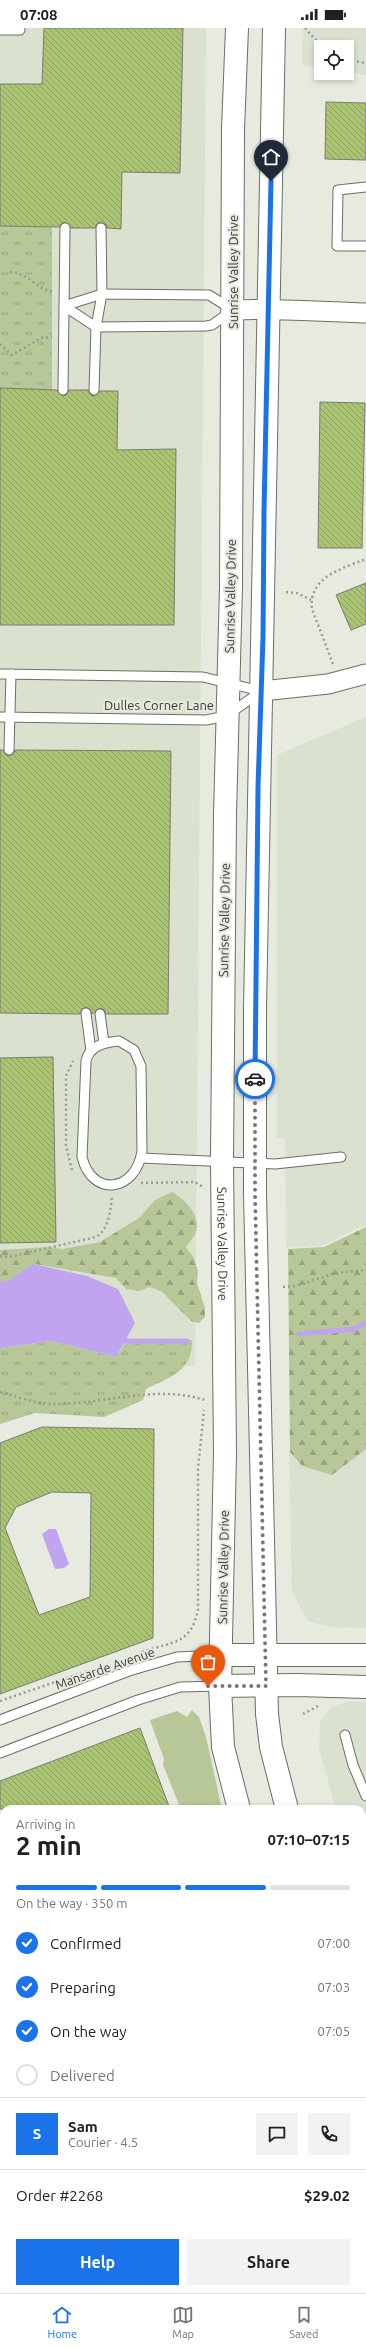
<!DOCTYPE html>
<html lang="en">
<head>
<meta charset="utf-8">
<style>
	:root { --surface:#fff; --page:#f2f2f2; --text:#202124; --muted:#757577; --line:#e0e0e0; --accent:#1a73e8 }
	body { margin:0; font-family:Ubuntu,sans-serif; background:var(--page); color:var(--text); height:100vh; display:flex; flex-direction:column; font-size:15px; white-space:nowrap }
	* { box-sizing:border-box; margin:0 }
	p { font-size:13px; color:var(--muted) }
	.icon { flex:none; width:22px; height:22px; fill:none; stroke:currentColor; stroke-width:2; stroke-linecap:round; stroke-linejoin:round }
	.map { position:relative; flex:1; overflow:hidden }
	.panel { position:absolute; left:0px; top:1777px; width:366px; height:488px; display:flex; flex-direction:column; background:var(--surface); border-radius:12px 12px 0 0; box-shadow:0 2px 6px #0003 }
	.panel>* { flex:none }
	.fabs { position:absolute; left:314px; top:12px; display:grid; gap:8px }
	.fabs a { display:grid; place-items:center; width:40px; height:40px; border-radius:0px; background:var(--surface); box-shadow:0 2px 6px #0003; font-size:20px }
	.pin { position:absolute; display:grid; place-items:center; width:34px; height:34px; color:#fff; margin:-41px -17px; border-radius:50% 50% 50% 0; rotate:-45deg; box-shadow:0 0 4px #0007 }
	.pin .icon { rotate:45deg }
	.courier { position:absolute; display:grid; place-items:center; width:40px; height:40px; margin:-20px; border:3px solid #1a73e8; border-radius:50%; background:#fff; color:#222; box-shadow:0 1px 5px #0007 }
	.headline em { font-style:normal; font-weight:700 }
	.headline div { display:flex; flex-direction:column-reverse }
	.headline { display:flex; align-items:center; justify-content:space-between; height:68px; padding:0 16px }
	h1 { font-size:26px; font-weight:700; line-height:30px }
	.bar { display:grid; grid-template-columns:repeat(4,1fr); gap:6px 4px; align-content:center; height:48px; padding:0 16px }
	.bar i { height:5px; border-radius:3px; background:var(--line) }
	.bar .active { background:var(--accent) }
	.bar p { grid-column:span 4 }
	.line { display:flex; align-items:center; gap:10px; padding:0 16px; border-top:1px solid var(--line) }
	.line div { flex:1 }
	.round { display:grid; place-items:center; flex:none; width:42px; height:42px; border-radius:0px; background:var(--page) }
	ol { padding:0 16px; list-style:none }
	li { display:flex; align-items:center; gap:12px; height:44px }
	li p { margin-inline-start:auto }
	li .icon { padding:4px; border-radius:50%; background:var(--accent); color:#fff; stroke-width:4 }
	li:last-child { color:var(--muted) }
	li i { width:22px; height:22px; border:2px solid var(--line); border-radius:50% }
	.cta { display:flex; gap:8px; margin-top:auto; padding:8px 16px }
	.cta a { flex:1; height:46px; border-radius:0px; background:var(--accent); color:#fff; font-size:16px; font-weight:700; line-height:46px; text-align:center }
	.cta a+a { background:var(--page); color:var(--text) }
	.status { display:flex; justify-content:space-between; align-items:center; height:28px; padding:0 20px; background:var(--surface); direction:ltr }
	.status svg { height:11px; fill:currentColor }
	.dock { display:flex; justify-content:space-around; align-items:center; height:56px; border-top:1px solid var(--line); background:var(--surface); font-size:11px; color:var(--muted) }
	.dock a { display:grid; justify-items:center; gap:2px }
	.dock .active { color:var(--accent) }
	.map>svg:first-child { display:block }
	.built { fill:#dae1ce }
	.grass { fill:#b7c798 }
	.forest { fill:url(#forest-firs) }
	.park { fill:url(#park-tufts) }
	.water { fill:#c0a4f0 }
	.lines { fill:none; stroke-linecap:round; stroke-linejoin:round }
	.stream { stroke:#c0a4f0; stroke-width:5 }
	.building { fill:url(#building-back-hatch); stroke:#797c72; fill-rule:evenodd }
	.lane-casing { stroke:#6b6f65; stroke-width:11 }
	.street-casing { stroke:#6b6f65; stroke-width:21 }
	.secondary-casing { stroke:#6b6f65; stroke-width:24 }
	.path { stroke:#999c94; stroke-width:2.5; stroke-dasharray:2 3; stroke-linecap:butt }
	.lane { stroke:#fff; stroke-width:9 }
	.street { stroke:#fff; stroke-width:19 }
	.secondary { stroke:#fff; stroke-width:22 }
	.done { stroke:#767972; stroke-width:4; stroke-dasharray:0 7.2 }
	.route { stroke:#1a73e8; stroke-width:5 }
	.labels { text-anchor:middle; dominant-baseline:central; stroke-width:4; stroke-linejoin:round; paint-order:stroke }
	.street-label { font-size:13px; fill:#3a3c37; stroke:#e6eadf }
</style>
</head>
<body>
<div class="status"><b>07:08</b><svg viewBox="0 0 49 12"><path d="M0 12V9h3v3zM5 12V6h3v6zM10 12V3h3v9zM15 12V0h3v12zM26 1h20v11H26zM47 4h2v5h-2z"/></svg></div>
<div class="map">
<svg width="366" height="2265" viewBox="0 0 366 2265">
	<defs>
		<pattern id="forest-firs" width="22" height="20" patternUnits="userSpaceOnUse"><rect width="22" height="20" fill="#b7c798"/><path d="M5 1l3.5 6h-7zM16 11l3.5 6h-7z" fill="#96a37d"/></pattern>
		<pattern id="park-tufts" width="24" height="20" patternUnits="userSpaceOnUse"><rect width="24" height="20" fill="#b7c798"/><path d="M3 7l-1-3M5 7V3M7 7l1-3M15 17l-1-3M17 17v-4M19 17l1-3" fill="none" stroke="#96a37d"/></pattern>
		<pattern id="building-back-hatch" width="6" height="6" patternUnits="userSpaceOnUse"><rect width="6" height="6" fill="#abc473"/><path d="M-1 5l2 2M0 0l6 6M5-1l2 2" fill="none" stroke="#8ca05f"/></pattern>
	</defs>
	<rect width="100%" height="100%" fill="#e6eadf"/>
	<g class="built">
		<polygon points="0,0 206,0 195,1339 0,1295"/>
		<polygon points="303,0 366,0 366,47 347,44 347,19 321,19 321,40 302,37"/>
		<polygon points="366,689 366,1196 322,1218 286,1219 285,1111 277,1110 277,727"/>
		<polygon points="366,1418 366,1600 330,1599 308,1593 292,1563 289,1422 301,1437 330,1445"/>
		<polygon points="350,1673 366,1674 366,1846 362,1839 362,1781 336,1781 319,1720 320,1693 332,1679"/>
	</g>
	<g class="grass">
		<polygon points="192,1682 199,1689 206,1709 222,1781 181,1781 163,1737 164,1731 150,1692 177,1683 187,1689"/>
		<polygon points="0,2071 4,2073 4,2114 0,2119"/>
		<polygon points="0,2191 4,2202 4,2261 26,2261 28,2265 0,2265"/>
	</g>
	<g class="forest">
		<path d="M172 1164C185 1171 203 1189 195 1206 193 1210 189 1215 186 1219L194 1230 198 1243 197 1255 205 1280V1289L199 1295 191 1293 161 1263 149 1259 140 1263 126 1261 116 1250 34 1236 11 1251 0 1255V1222L49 1219 62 1221 100 1214 139 1190 155 1172Z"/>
		<polygon points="366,1199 366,1421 332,1447 302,1438 290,1424 288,1221 324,1219"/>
	</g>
	<g class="park">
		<polygon points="0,196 3,198 52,199 52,362 0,360"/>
		<path d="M192 1312C193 1343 170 1349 146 1361L143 1372 104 1389 35 1385 0 1396V1320L52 1313 116 1329 126 1313Z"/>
		<polygon points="362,2000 366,2003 366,2129 362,2136"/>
		<polygon points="4,2114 4,2202 0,2191 0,2119"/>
		<polygon points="26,2261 307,2261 306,2265 28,2265"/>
	</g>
	<g class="water">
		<polygon points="33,1236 87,1248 118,1261 135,1295 116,1329 52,1313 0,1320 0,1255 11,1251"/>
		<polygon points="49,1501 56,1501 69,1536 64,1540 55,1541 42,1506"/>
	</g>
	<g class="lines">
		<g class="stream">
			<polyline points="299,1306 354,1301 366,1295"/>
			<polyline points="126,1313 187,1313"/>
		</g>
	</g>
	<g class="building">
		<polygon points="44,0 183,0 180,145 122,144 121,201 107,200 106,197 101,194 98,195 95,200 71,200 65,194 62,195 59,199 0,198 0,56 42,56"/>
		<polygon points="326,74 366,75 366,132 325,131"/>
		<polygon points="0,360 57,362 63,368 66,367 69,362 88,362 91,367 94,368 100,363 118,363 117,422 176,421 174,597 0,597"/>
		<polygon points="320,374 365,375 362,520 318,520"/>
		<polygon points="366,555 366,596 351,602 336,567"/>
		<polygon points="0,722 3,722 6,727 9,728 14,725 15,722 171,723 168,986 106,986 104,982 100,980 92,986 90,981 86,979 82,981 80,986 0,985"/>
		<polygon points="53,1029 56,1214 0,1215 0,1030"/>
		<path d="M42 1399 154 1401 153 1610 0 1666V1415ZM52 1464 91 1465 90 1569 39 1587 5 1500 16 1479Z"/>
		<polygon points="140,1700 170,1781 0,1781 0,1753"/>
	</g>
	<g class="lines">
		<g class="lane-casing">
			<g id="lane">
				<polyline points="0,2 20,2"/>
				<polyline points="366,159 338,162 337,218 366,218"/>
				<polygon points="102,266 209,267 233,282 212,297 206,298 96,299 64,278"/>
				<polyline points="63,362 65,200"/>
				<polyline points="94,362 96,299 102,266 101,200"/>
				<polyline points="0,646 203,649 261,663"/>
				<polyline points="0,689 206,692 226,688 259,665"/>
				<polyline points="9,722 11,646"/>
				<polyline points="86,985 91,1023"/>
				<polyline points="100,986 104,1015"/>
				<path d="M119 1013 134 1022 141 1038 142 1123C136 1164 92 1170 82 1129L86 1033C89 1018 105 1014 119 1013Z"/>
				<polyline points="141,1130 275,1136 341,1129"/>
				<polyline points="0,1692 129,1643 177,1629 221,1627"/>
				<polyline points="345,1707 353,1737 366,1768"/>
				<polyline points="0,1725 138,1672 180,1659 220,1658"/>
			</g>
		</g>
		<g class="street-casing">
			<g id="street">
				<path d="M233 282C277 280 321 284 366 285"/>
				<polyline points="262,663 328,656 366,646"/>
				<polyline points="362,2179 366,2171"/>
				<polyline points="362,2248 366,2239"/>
				<polyline points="323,2265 325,2261"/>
				<polyline points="354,2265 356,2261"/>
			</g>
		</g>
		<g class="secondary-casing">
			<g id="secondary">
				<path id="s1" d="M237 0 233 101 231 558 225 787 222 1133 225 1425 220 1658 223 1719 239 1781"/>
				<polyline points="274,0 255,980 255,1166 267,1686 271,1719 287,1781"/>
				<polyline points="221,1627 366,1627"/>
				<polyline points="220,1658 298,1657 366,1659"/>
				<polyline points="362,1908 366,1912"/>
				<polyline points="362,1983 366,1986"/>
			</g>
		</g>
		<g class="path">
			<polyline points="305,0 322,19"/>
			<polyline points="347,32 366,35"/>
			<path d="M10 244C28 244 36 262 52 263"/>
			<polyline points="0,316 12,327 41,310 52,309"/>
			<polyline points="286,564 297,565 311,572"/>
			<path d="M333 636 312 581C308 549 343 540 366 531"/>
			<polyline points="72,1142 66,1118 66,1048 73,1033"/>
			<polyline points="141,1155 195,1154 203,1159"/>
			<path d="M0 1228 9 1229 96 1209C109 1201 110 1184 112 1169"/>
			<polyline points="283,1259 296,1258 335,1245 366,1242"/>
			<path d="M0 1364C16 1368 33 1375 50 1376 102 1377 154 1356 205 1372"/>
			<path d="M142 1624C172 1613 190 1618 198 1582V1440L204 1382"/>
			<polyline points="0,1673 90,1642"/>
			<polyline points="303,1686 318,1678"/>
		</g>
		<use href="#lane" class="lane"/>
		<use href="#street" class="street"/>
		<use href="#secondary" class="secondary"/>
	</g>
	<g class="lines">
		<polyline class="done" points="208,1658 266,1658 255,1166 255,1051"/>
		<polyline class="route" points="255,1051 258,759 263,609 264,484 271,153"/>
	</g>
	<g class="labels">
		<g class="street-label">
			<text transform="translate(233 244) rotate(-90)">Sunrise Valley Drive</text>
			<text transform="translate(230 568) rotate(-89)">Sunrise Valley Drive</text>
			<text x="159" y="677">Dulles Corner Lane</text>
			<text transform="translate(224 892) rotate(-89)">Sunrise Valley Drive</text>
			<text stroke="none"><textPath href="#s1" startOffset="1216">Sunrise Valley Drive</textPath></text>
			<text transform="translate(223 1539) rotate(-89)">Sunrise Valley Drive</text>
			<text transform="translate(105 1640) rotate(-19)">Mansarde Avenue</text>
		</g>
	</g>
</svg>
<div class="fabs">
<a><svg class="icon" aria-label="locate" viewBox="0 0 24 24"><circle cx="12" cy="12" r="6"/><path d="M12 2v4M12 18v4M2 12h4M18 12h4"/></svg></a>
</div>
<div class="pin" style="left:208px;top:1658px;background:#ea580c"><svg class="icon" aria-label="bag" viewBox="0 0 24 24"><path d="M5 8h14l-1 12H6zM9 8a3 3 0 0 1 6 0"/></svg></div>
<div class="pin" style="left:271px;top:153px;background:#1f2937"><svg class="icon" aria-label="home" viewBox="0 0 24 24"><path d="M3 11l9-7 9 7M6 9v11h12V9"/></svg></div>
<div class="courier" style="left:255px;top:1051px"><svg class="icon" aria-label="car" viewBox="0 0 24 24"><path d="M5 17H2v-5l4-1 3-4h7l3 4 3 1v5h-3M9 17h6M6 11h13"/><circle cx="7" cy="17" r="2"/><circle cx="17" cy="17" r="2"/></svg></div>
<section class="panel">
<div class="headline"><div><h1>2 min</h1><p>Arriving in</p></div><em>07:10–07:15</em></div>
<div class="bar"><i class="active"></i><i class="active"></i><i class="active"></i><i></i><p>On the way · 350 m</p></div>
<ol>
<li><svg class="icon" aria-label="check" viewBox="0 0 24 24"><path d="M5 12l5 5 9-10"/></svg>Confirmed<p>07:00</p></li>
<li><svg class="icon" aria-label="check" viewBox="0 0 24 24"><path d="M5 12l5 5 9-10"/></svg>Preparing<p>07:03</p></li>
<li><svg class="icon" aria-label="check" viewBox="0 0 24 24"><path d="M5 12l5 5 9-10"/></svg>On the way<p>07:05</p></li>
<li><i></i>Delivered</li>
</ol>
<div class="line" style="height:72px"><b class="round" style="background:var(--accent);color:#fff">S</b><div><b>Sam</b><p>Courier · 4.5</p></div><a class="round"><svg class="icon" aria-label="chat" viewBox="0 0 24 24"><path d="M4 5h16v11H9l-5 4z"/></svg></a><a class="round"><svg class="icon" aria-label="phone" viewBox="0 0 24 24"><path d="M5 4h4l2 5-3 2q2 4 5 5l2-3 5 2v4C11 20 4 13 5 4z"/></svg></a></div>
<div class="line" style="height:52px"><div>Order #2268</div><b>$29.02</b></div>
<div class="cta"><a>Help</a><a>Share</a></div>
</section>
</div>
<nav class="dock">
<a class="active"><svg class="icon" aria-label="home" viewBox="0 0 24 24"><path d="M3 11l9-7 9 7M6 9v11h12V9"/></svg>Home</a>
<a><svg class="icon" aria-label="map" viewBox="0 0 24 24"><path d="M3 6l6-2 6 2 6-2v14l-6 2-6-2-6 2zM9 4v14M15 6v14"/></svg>Map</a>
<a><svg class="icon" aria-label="saved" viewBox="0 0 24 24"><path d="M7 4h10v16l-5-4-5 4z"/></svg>Saved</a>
</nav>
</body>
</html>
